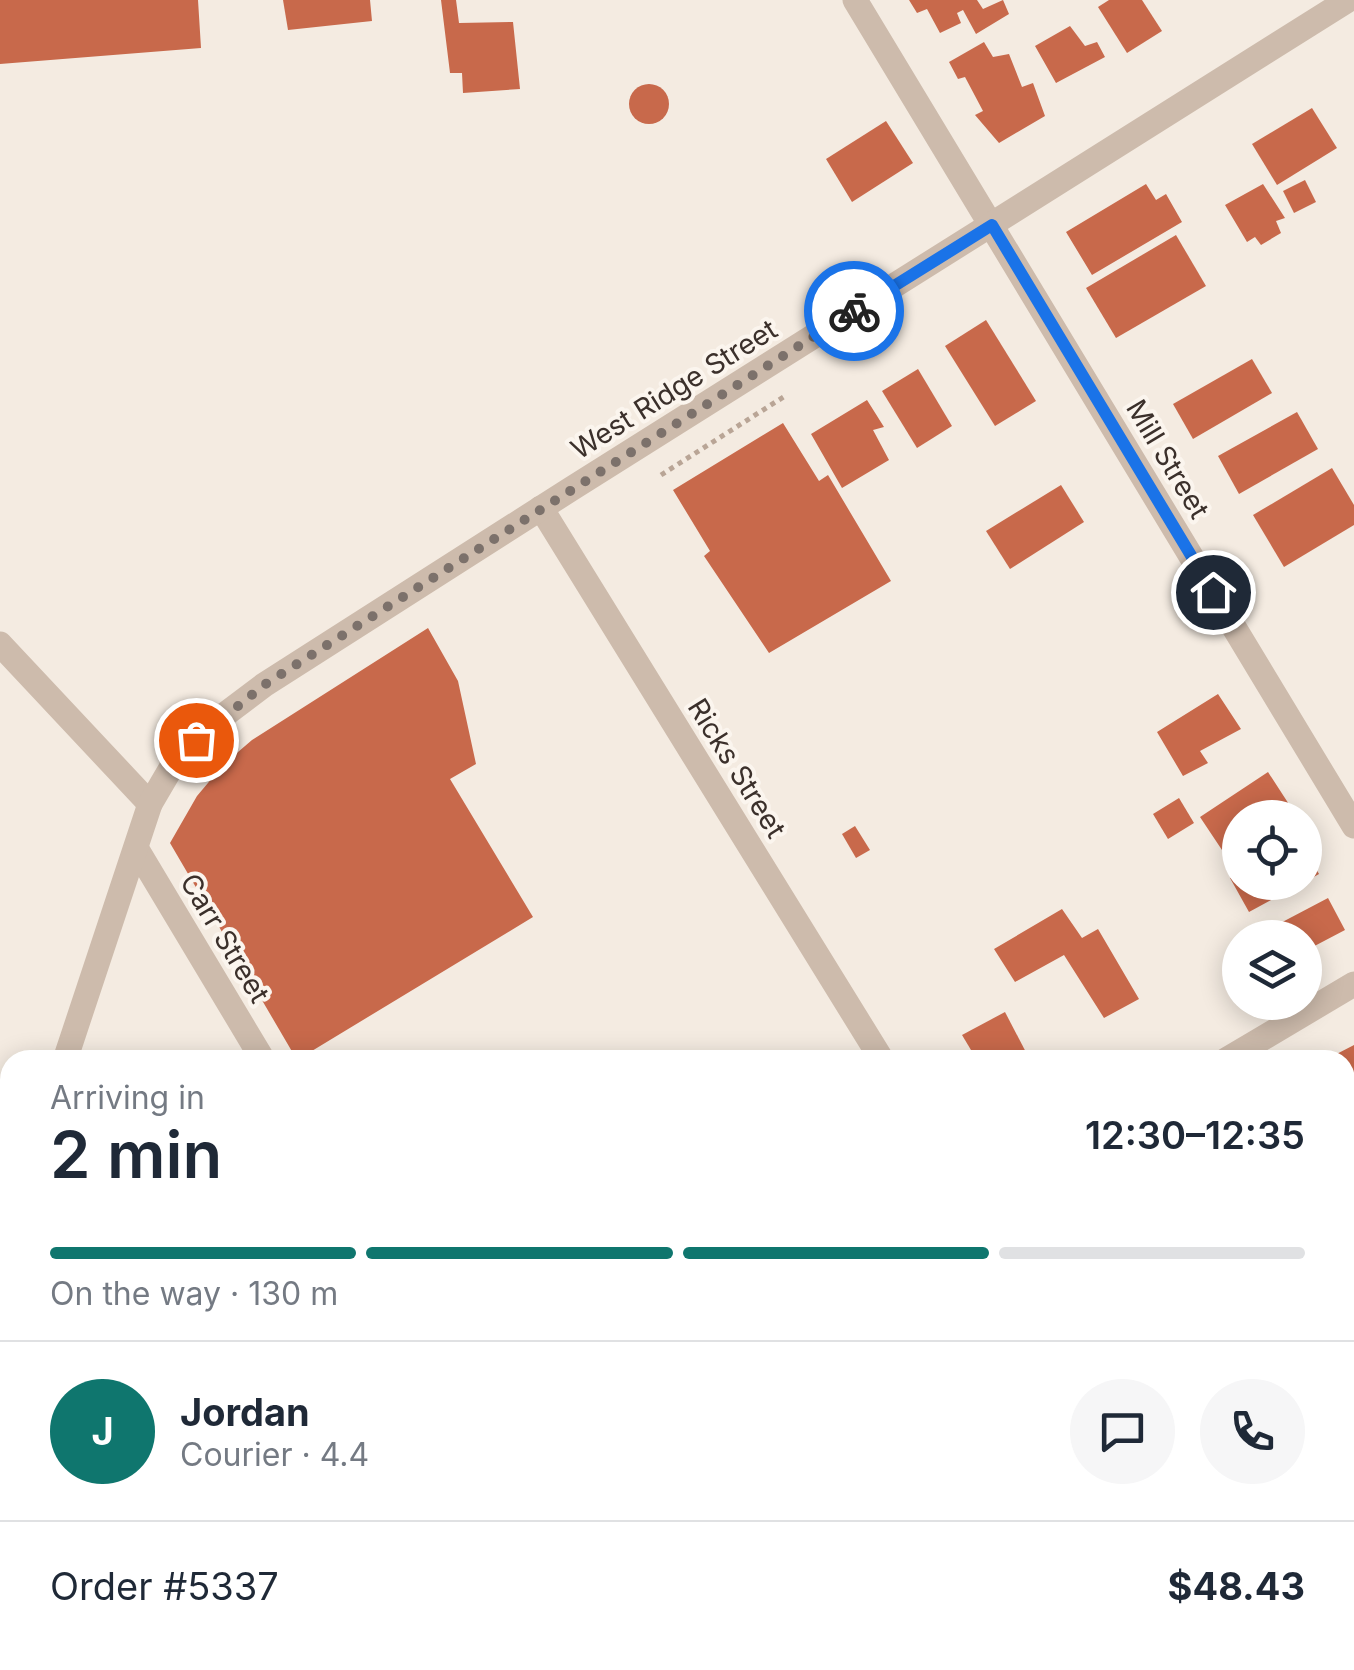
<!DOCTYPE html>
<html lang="en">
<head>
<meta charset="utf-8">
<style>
	:root { --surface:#fff; --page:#f6f6f7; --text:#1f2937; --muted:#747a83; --line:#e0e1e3; --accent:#0f766e }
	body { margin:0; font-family:Inter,sans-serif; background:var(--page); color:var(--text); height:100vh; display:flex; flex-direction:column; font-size:38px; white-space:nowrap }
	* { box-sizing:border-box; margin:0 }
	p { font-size:32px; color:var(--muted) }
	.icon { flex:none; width:55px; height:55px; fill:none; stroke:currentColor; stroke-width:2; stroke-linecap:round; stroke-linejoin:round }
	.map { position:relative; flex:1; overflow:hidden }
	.side { position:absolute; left:0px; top:1050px; width:1355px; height:620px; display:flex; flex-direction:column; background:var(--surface); border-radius:30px 30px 0 0; box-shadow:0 5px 25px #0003 }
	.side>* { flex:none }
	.controls { position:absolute; left:1222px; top:800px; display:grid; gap:20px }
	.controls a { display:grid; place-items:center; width:100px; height:100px; border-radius:50%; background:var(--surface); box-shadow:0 5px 25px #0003; font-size:50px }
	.pin { position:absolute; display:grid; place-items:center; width:85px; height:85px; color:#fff; margin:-42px; border:5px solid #fff; border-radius:50%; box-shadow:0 2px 10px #0007 }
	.courier { position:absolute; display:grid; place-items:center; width:100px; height:100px; margin:-50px; border:8px solid #1a73e8; border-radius:50%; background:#fff; color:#222; box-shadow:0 2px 12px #0007 }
	.head em { font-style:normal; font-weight:600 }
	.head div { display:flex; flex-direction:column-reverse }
	.head { display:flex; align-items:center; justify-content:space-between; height:170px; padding:0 50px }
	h1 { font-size:65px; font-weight:600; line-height:75px }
	.bar { display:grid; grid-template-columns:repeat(4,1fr); gap:15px 10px; align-content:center; height:120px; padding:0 50px }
	.bar i { height:12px; border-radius:8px; background:var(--line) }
	.bar .current { background:var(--accent) }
	.bar p { grid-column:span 4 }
	.line { display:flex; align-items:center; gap:25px; padding:0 50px; border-top:2px solid var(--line) }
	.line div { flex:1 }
	.round { display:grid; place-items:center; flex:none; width:105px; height:105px; border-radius:52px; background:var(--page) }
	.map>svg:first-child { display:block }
	.building { fill:#c8694b }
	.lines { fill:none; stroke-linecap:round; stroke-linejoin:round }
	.path { stroke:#b9a596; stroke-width:5; stroke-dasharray:5 5; stroke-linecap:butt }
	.minor { stroke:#cdbbac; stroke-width:25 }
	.done { stroke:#7c716b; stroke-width:10; stroke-dasharray:0 18 }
	.route { stroke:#1a73e8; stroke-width:12 }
	.labels { text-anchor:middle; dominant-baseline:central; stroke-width:8; stroke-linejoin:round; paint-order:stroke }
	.street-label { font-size:28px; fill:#3b302b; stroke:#fbf5ee }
</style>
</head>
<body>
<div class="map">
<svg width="1354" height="1670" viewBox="0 0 1354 1670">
	<rect width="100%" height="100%" fill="#f4ebe1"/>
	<g class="building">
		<polygon points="0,0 198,0 201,48 0,64"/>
		<polygon points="283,0 370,0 372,21 288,30"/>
		<polygon points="441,0 456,0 459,23 513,22 520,89 463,93 462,73 450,73"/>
		<polygon points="909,0 977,0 983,9 1003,0 1009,14 976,34 963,10 957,13 961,23 940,33 927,9 917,13"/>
		<polygon points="1109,0 1142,0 1162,31 1127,53 1098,7"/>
		<polygon points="1070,26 1085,46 1097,42 1105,57 1056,83 1035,46"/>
		<polygon points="984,42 993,57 1009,54 1022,87 1033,83 1045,116 999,143 975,115 983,111 965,77 958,79 949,62"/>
		<circle cx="649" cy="104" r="20"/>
		<polygon points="1312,108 1337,148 1277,185 1252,144"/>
		<polygon points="886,121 913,163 852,202 826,159"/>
		<polygon points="1305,180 1316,202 1294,213 1283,191"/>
		<polygon points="1146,184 1156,200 1166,194 1182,222 1092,275 1066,232"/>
		<polygon points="1263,184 1285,218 1276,221 1281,233 1261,245 1255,237 1247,242 1225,205"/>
		<polygon points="1176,235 1206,286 1116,338 1086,288"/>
		<polygon points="986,320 1036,401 995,426 945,346"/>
		<polygon points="1252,359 1272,393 1193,439 1173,404"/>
		<polygon points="918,369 952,426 917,448 882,391"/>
		<polygon points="867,400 884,427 873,430 889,460 842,488 811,434"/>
		<polygon points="1297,412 1318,449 1239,494 1218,456"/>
		<polygon points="783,423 819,481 828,475 891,581 769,653 704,556 710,551 673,490"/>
		<polygon points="1332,468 1354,505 1354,525 1284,567 1253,515"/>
		<polygon points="1061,485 1084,522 1010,569 986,531"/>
		<polygon points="428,628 458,681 476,764 450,779 533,917 297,1060 170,843 197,796 224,764 252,740"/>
		<polygon points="1218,694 1241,729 1200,751 1208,763 1183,776 1157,732"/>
		<polygon points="1268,772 1294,812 1285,818 1240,818 1240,847 1226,856 1200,817"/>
		<polygon points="1179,798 1194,823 1168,839 1153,814"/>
		<polygon points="855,826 870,850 856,858 842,834"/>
		<polygon points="1305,850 1319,874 1305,882"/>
		<polygon points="1240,872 1240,882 1304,882 1249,912 1230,878"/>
		<polygon points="1328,898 1345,930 1305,951 1305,938 1269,938 1265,931"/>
		<polygon points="1062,909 1082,938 1098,929 1139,999 1104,1018 1064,955 1015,982 994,949"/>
		<polygon points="1005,1012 1030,1060 977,1060 962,1035"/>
		<polygon points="1354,1045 1354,1102 1349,1105 1345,1097 1345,1060 1325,1060"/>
		<polygon points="0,1596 10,1599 10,1660 38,1660 35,1669 0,1659"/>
		<polygon points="123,1660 169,1660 167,1670 120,1670"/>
		<polygon points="659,1660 771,1660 774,1670 665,1670"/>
		<polygon points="854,1660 1119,1660 1119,1661 1089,1670 857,1670"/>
	</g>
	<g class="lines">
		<polyline class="path" points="661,475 785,396"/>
		<g class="minor">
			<polyline points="855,0 1354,826"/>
			<polyline points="541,508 882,1060"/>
			<polyline points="0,644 150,804"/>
			<polyline points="136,848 263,1060"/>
			<polyline points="65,1060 150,804 177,758 215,722 264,685 571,489 1348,0"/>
			<polyline points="1226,1060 1354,984"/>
			<polyline points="0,1253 10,1223"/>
			<polyline points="0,1547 10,1550"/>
			<polyline points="395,1660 430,1670"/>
			<polyline points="623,1660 629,1670"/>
			<polyline points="1235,1660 1241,1670"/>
		</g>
	</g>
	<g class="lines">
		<polyline class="done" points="196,740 264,685 854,311"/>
		<polyline class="route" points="854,311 992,225 1213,592"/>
	</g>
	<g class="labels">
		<g class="street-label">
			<text transform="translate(674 389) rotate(-32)">West Ridge Street</text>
			<text transform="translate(1168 459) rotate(59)">Mill Street</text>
			<text transform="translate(737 768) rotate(58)">Ricks Street</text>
			<text transform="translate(225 938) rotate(59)">Carr Street</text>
		</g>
	</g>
</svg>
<div class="controls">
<a><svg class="icon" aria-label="locate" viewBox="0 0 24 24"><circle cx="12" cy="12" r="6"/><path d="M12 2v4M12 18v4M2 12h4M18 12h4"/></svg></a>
<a><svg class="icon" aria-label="layers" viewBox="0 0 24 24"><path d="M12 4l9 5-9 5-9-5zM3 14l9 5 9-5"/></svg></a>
</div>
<div class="pin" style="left:196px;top:740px;background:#ea580c"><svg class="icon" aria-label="bag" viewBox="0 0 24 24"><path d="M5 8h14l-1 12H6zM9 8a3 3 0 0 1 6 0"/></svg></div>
<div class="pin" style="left:1213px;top:592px;background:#1f2937"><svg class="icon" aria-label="home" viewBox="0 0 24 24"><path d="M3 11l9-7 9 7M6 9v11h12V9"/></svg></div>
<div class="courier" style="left:854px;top:311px"><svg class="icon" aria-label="bike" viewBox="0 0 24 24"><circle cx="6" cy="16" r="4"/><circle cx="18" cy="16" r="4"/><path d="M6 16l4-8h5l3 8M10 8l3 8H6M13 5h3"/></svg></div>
<section class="side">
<div class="head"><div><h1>2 min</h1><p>Arriving in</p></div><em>12:30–12:35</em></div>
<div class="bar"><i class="current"></i><i class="current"></i><i class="current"></i><i></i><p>On the way · 130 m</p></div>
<div class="line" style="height:180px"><b class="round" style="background:var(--accent);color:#fff">J</b><div><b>Jordan</b><p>Courier · 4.4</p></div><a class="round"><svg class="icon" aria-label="chat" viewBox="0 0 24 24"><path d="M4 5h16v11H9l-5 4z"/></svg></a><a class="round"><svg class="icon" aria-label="phone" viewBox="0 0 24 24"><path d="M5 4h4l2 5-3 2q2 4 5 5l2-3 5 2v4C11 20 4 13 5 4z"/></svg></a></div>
<div class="line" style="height:130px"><div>Order #5337</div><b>$48.43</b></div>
</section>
</div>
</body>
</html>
